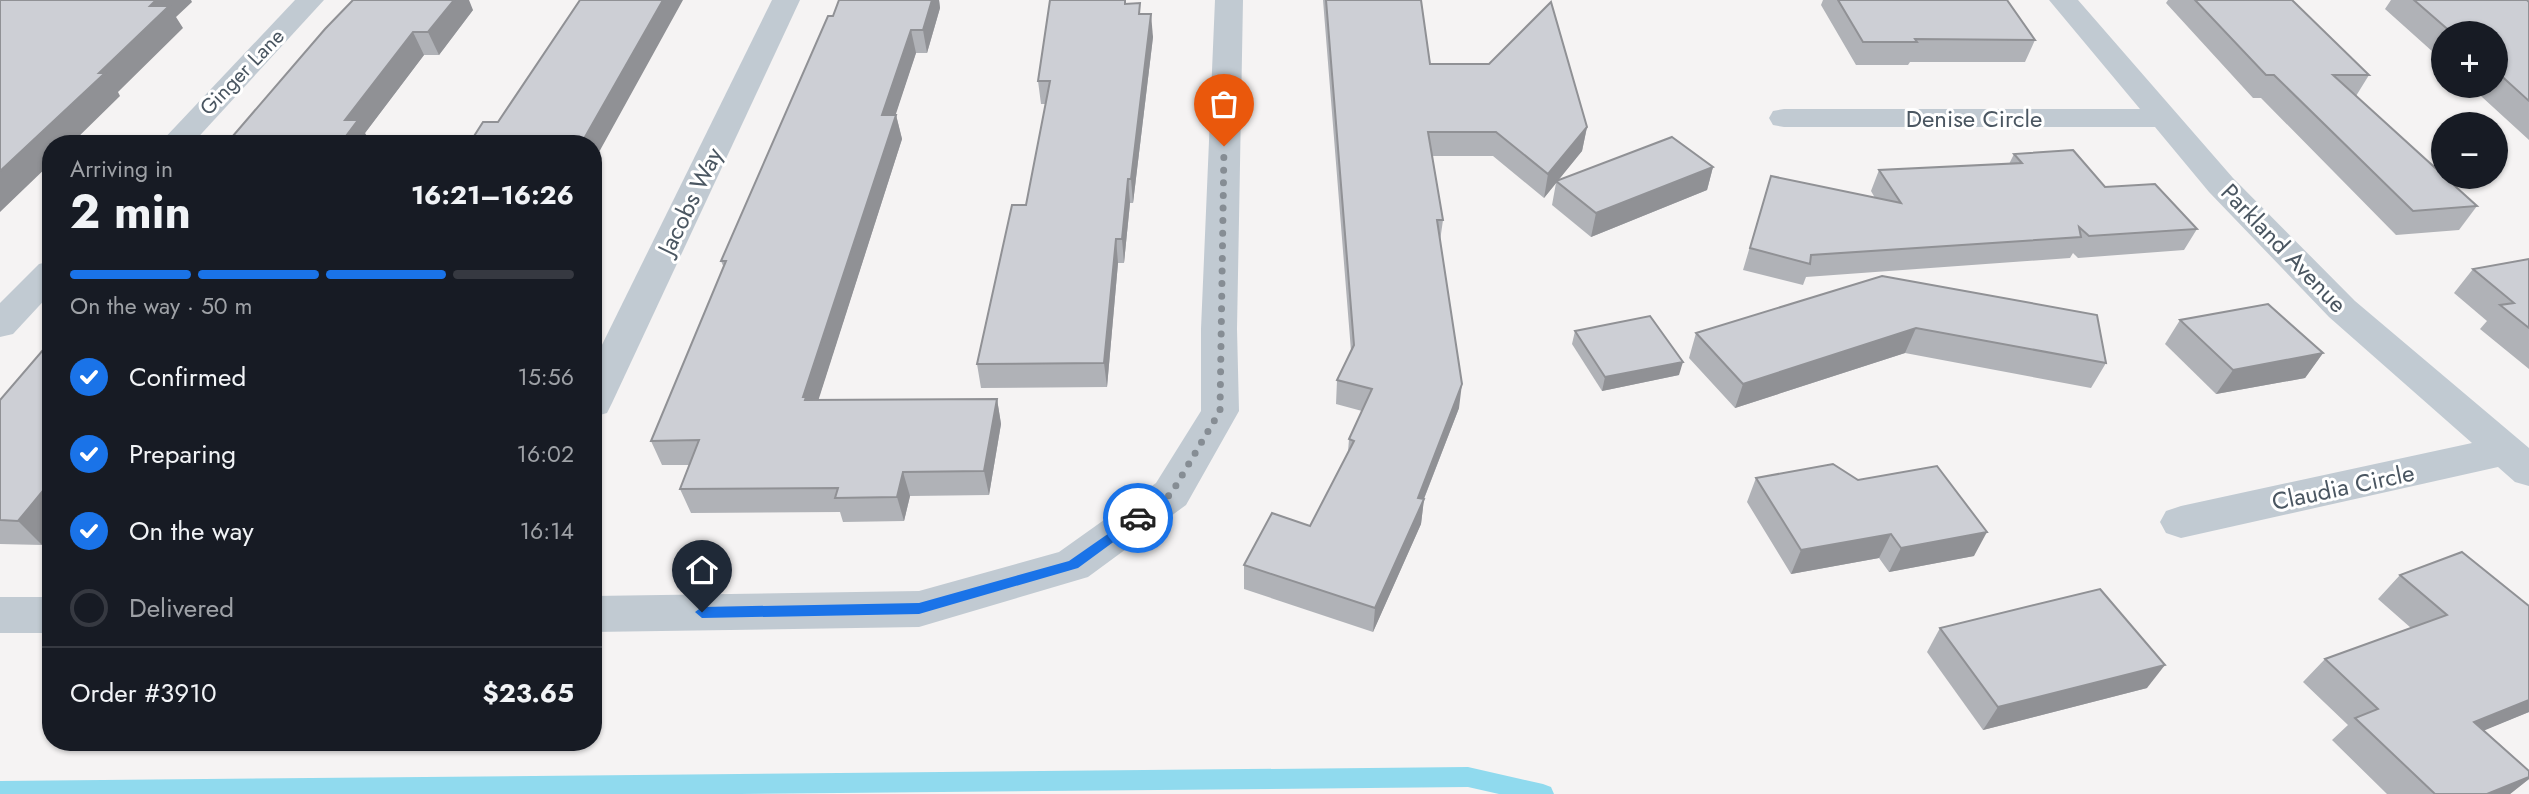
<!DOCTYPE html>
<html lang="en">
<head>
<meta charset="utf-8">
<style>
	:root { --surface:#171b24; --page:#20242c; --text:#f1f3f6; --muted:#9ea1a6; --line:#363941; --accent:#1a73e8 }
	body { margin:0; font-family:Jost,sans-serif; background:var(--page); color:var(--text); height:100vh; display:flex; flex-direction:column; font-size:26px; white-space:nowrap }
	* { box-sizing:border-box; margin:0 }
	p { font-size:23px; color:var(--muted) }
	.icon { flex:none; width:38px; height:38px; fill:none; stroke:currentColor; stroke-width:2; stroke-linecap:round; stroke-linejoin:round }
	.map { position:relative; flex:1; overflow:hidden }
	.details { position:absolute; left:42px; top:135px; width:560px; height:616px; display:flex; flex-direction:column; background:var(--surface); border-radius:28px; box-shadow:0 2px 5px #0004 }
	.details>* { flex:none }
	.controls { position:absolute; left:2431px; top:21px; display:grid; gap:14px }
	.controls a { display:grid; place-items:center; width:77px; height:77px; border-radius:50%; background:var(--surface); box-shadow:0 2px 5px #0004; font-size:35px }
	.pin { position:absolute; display:grid; place-items:center; width:60px; height:60px; color:#fff; margin:-72px -30px; border-radius:50% 50% 50% 0; rotate:-45deg; box-shadow:0 0 7px #0007 }
	.pin .icon { rotate:45deg }
	.courier { position:absolute; display:grid; place-items:center; width:70px; height:70px; margin:-35px; border:5px solid #1a73e8; border-radius:50%; background:#fff; color:#222; box-shadow:0 2px 9px #0007 }
	.summary em { font-style:normal; font-weight:700 }
	.summary div { display:flex; flex-direction:column-reverse }
	.summary { display:flex; align-items:center; justify-content:space-between; height:119px; padding:0 28px }
	h1 { font-size:46px; font-weight:700; line-height:52px }
	.bar { display:grid; grid-template-columns:repeat(4,1fr); gap:10px 7px; align-content:center; height:84px; padding:0 28px }
	.bar i { height:9px; border-radius:5px; background:var(--line) }
	.bar .current { background:var(--accent) }
	.bar p { grid-column:span 4 }
	.line { display:flex; align-items:center; gap:18px; padding:0 28px; border-top:2px solid var(--line) }
	.line div { flex:1 }
	ol { padding:0 28px; list-style:none }
	li { display:flex; align-items:center; gap:21px; height:77px }
	li p { margin-inline-start:auto }
	li .icon { padding:7px; border-radius:50%; background:var(--accent); color:#fff; stroke-width:4 }
	li:last-child { color:var(--muted) }
	li i { width:38px; height:38px; border:4px solid var(--line); border-radius:50% }
	.map>svg:first-child { display:block }
	.lines { fill:none; stroke-linecap:round; stroke-linejoin:round }
	.stream { fill:#90daee; fill-rule:evenodd }
	.minor { fill:#c1cad2; fill-rule:evenodd }
	.wall { fill:#b0b2b7 }
	.shaded-wall { fill:#909195 }
	.building { fill:#cdcfd5; stroke:#909195; stroke-width:2 }
	.route { fill:#1a73e8 }
	.done { stroke:#868d94; stroke-width:7; stroke-dasharray:0 12.6 }
	.labels { text-anchor:middle; dominant-baseline:central; stroke-width:6; stroke-linejoin:round; paint-order:stroke }
	.far-street-label { font-size:21px; fill:#4a5661; stroke:#fff }
	.street-label { font-size:24px; fill:#4a5661; stroke:#fff }
</style>
</head>
<body>
<div class="map">
<svg width="2529" height="794" viewBox="0 0 2529 794">
	<rect width="100%" height="100%" fill="#f5f3f3"/>
	<g class="lines">
		<polygon class="stream" points="1468,767 1543,784 1551,787 1554,794 1499,794 1468,787 740,794 0,794 0,781"/>
		<g class="minor">
			<polygon points="295,0 324,0 192,144 159,144"/>
			<polygon points="772,0 800,0 612,403 607,413 593,417 593,363"/>
			<polygon points="1215,0 1243,0 1237,329 1239,411 1186,505 1088,577 919,627 593,632 593,596 919,591 1059,552 1156,483 1201,411 1201,329"/>
			<polygon points="2049,0 2078,0 2233,178 2355,301 2529,448 2529,486 2515,482 2498,467 2181,538 2166,533 2160,522 2166,511 2181,506 2472,443 2329,317 2209,192 2155,127 1784,127 1773,125 1769,118 1773,111 1784,109 2140,109"/>
			<polygon points="51,261 51,293 13,334 0,337 0,303 39,264"/>
			<rect x="0" y="597" width="51" height="36"/>
		</g>
	</g>
	<g class="wall">
		<polygon points="353,0 473,10 439,55 424,55 365,133 226,144"/>
		<polygon points="839,0 939,0 940,8 927,53 916,53 895,115 896,115 902,139 818,400 997,399 1001,424 989,495 910,496 904,521 843,522 840,512 691,513 680,489 689,465 662,465 651,441 724,268 721,261 833,16"/>
		<polygon points="1323,0 1421,0 1430,64 1587,127 1582,151 1558,180 1713,167 1707,190 1591,237 1552,205 1556,183 1544,198 1493,156 1432,156 1443,220 1440,241 1459,408 1424,499 1421,524 1373,632 1244,589 1244,565 1310,526 1348,452 1349,439 1362,411 1336,404 1337,380 1351,351"/>
		<polygon points="1823,0 2007,0 2035,40 2025,62 1910,62 1908,65 1856,65 1821,5"/>
		<polygon points="2168,0 2292,0 2369,75 2356,96 2477,206 2459,230 2396,235 2261,98 2253,98 2166,3"/>
		<polygon points="2391,0 2527,0 2529,2 2529,140 2470,86 2496,86 2496,33 2443,33 2443,61 2385,9"/>
		<polygon points="1130,3 1141,14 1153,37 1133,203 1130,203 1124,263 1118,263 1107,387 981,388 977,364 1026,205 1046,104 1041,104 1038,81"/>
		<polygon points="2014,154 2105,187 2197,229 2184,250 2078,258 2073,253 2070,258 1806,277 1803,285 1743,270 1771,176 1875,198 1871,191 1879,170 2009,164"/>
		<polygon points="2529,259 2529,369 2480,329 2487,321 2454,293 2473,269"/>
		<polygon points="1882,276 2106,363 2091,388 1905,353 1735,408 1689,358 1696,333"/>
		<polygon points="2180,320 2323,353 2305,378 2216,394 2165,344"/>
		<polygon points="1575,331 1679,375 1602,391 1572,344"/>
		<polygon points="0,400 42,545 0,544"/>
		<polygon points="1756,478 1974,556 1889,572 1879,558 1791,574 1747,502"/>
		<polygon points="2400,575 2529,606 2529,712 2484,730 2529,771 2529,779 2510,794 2387,794 2332,740 2348,725 2303,682 2325,659 2411,628 2378,599"/>
		<polygon points="1940,628 2147,688 1983,730 1927,652"/>
	</g>
	<g class="shaded-wall">
		<polygon points="156,0 191,0 192,2 176,17 183,28 118,92 120,96 71,144 51,144 51,163 0,212 0,171 99,73 150,6"/>
		<polygon points="454,0 469,0 473,10 439,55 428,32"/>
		<polygon points="663,0 683,0 593,163 593,144 581,144"/>
		<polygon points="930,0 939,0 940,8 927,53 923,30"/>
		<polygon points="1151,14 1153,37 1133,203 1131,179"/>
		<polygon points="911,30 916,53 888,138 882,115"/>
		<polygon points="413,32 424,55 365,133 371,143 340,144 345,120"/>
		<polygon points="896,115 902,139 813,417 803,397"/>
		<polygon points="1587,127 1582,151 1544,198 1548,174"/>
		<polygon points="1713,167 1707,190 1591,237 1596,213"/>
		<polygon points="1128,179 1130,203 1124,263 1122,239"/>
		<polygon points="1116,239 1118,263 1107,387 1104,363"/>
		<polygon points="1916,328 1905,353 1735,408 1743,384"/>
		<polygon points="2323,353 2305,378 2216,394 2233,370"/>
		<polygon points="1683,362 1679,375 1602,391 1605,377"/>
		<polygon points="1462,384 1459,408 1421,506 1424,499 1421,524 1373,632 1375,608"/>
		<polygon points="997,399 1001,424 989,495 984,471"/>
		<polygon points="903,472 910,496 904,521 897,497"/>
		<polygon points="51,481 51,533 42,545 18,521"/>
		<polygon points="1987,532 1974,556 1889,572 1901,548"/>
		<polygon points="1891,534 1879,558 1791,574 1801,550"/>
		<polygon points="2165,665 2147,688 1983,730 1998,707"/>
		<polygon points="2529,700 2529,712 2449,745 2474,722"/>
		<polygon points="2529,777 2529,779 2510,794 2487,794"/>
	</g>
	<g class="building">
		<polygon points="0,0 156,0 150,6 169,6 99,73 105,73 0,171"/>
		<polygon points="353,0 454,0 428,32 413,32 345,120 358,120 340,144 226,144 325,29"/>
		<polygon points="580,0 663,0 581,144 469,144 483,122 498,122"/>
		<polygon points="839,0 932,0 923,30 911,30 882,115 896,115 803,397 806,397 805,400 997,399 984,471 903,472 897,497 835,498 838,488 680,489 699,440 651,441 726,261 721,261 828,16 833,16"/>
		<polygon points="1050,0 1125,0 1125,4 1140,3 1139,14 1151,14 1131,179 1128,179 1122,239 1116,239 1104,363 977,364 1012,205 1026,205 1050,81 1038,81"/>
		<polygon points="1326,0 1421,0 1430,64 1489,64 1551,2 1587,127 1548,174 1496,132 1428,132 1443,220 1437,220 1462,384 1418,498 1424,499 1375,608 1244,565 1272,513 1310,526 1354,441 1349,439 1372,389 1337,380 1354,345"/>
		<polygon points="1838,0 2007,0 2035,40 1915,39 1917,42 1863,42"/>
		<polygon points="2195,0 2292,0 2369,75 2333,75 2443,175 2443,177 2445,177 2477,206 2413,211 2274,75 2266,75"/>
		<polygon points="2414,0 2527,0 2529,2 2529,101 2496,71 2496,33 2452,33"/>
		<polygon points="1672,137 1713,167 1596,213 1556,181"/>
		<polygon points="2073,150 2105,187 2155,184 2197,229 2089,236 2079,227 2081,237 1811,255 1810,264 1750,248 1771,176 1901,203 1879,170 2022,163 2014,154"/>
		<polygon points="2529,259 2529,328 2500,305 2514,303 2473,269"/>
		<polygon points="1882,276 2097,315 2106,363 1916,328 1743,384 1696,333"/>
		<polygon points="2268,304 2323,353 2233,370 2180,320"/>
		<polygon points="1650,316 1683,362 1605,377 1575,331"/>
		<polygon points="49,343 51,343 51,481 18,521 0,520 0,400"/>
		<polygon points="1833,464 1858,480 1937,466 1987,532 1901,548 1891,534 1801,550 1756,478"/>
		<polygon points="2462,552 2529,606 2529,700 2474,722 2529,771 2529,777 2487,794 2435,794 2355,718 2378,709 2325,659 2447,615 2400,575"/>
		<polygon points="2100,589 2165,665 1998,707 1940,628"/>
	</g>
	<polygon class="route" points="1138,513 1144,518 1142,521 1078,568 919,614 702,618 695,612 702,607 919,603 1069,561"/>
	<g class="lines">
		<polyline class="done" points="1138,518 1171,494 1220,411 1224,146"/>
	</g>
	<g class="labels">
		<g class="far-street-label">
			<text transform="translate(242 72) rotate(-46)">Ginger Lane</text>
		</g>
		<g class="street-label">
			<text x="1974" y="118">Denise Circle</text>
			<text transform="translate(690 201) rotate(-64)">Jacobs Way</text>
			<text transform="translate(2284 248) rotate(46)">Parkland Avenue</text>
			<text transform="translate(2343 487) rotate(-12)">Claudia Circle</text>
		</g>
	</g>
</svg>
<div class="controls">
<a>+</a>
<a>−</a>
</div>
<div class="pin" style="left:1224px;top:146px;background:#ea580c"><svg class="icon" aria-label="bag" viewBox="0 0 24 24"><path d="M5 8h14l-1 12H6zM9 8a3 3 0 0 1 6 0"/></svg></div>
<div class="pin" style="left:702px;top:612px;background:#1f2937"><svg class="icon" aria-label="home" viewBox="0 0 24 24"><path d="M3 11l9-7 9 7M6 9v11h12V9"/></svg></div>
<div class="courier" style="left:1138px;top:518px"><svg class="icon" aria-label="car" viewBox="0 0 24 24"><path d="M5 17H2v-5l4-1 3-4h7l3 4 3 1v5h-3M9 17h6M6 11h13"/><circle cx="7" cy="17" r="2"/><circle cx="17" cy="17" r="2"/></svg></div>
<section class="details">
<div class="summary"><div><h1>2 min</h1><p>Arriving in</p></div><em>16:21–16:26</em></div>
<div class="bar"><i class="current"></i><i class="current"></i><i class="current"></i><i></i><p>On the way · 50 m</p></div>
<ol>
<li><svg class="icon" aria-label="check" viewBox="0 0 24 24"><path d="M5 12l5 5 9-10"/></svg>Confirmed<p>15:56</p></li>
<li><svg class="icon" aria-label="check" viewBox="0 0 24 24"><path d="M5 12l5 5 9-10"/></svg>Preparing<p>16:02</p></li>
<li><svg class="icon" aria-label="check" viewBox="0 0 24 24"><path d="M5 12l5 5 9-10"/></svg>On the way<p>16:14</p></li>
<li><i></i>Delivered</li>
</ol>
<div class="line" style="height:91px"><div>Order #3910</div><b>$23.65</b></div>
</section>
</div>
</body>
</html>
